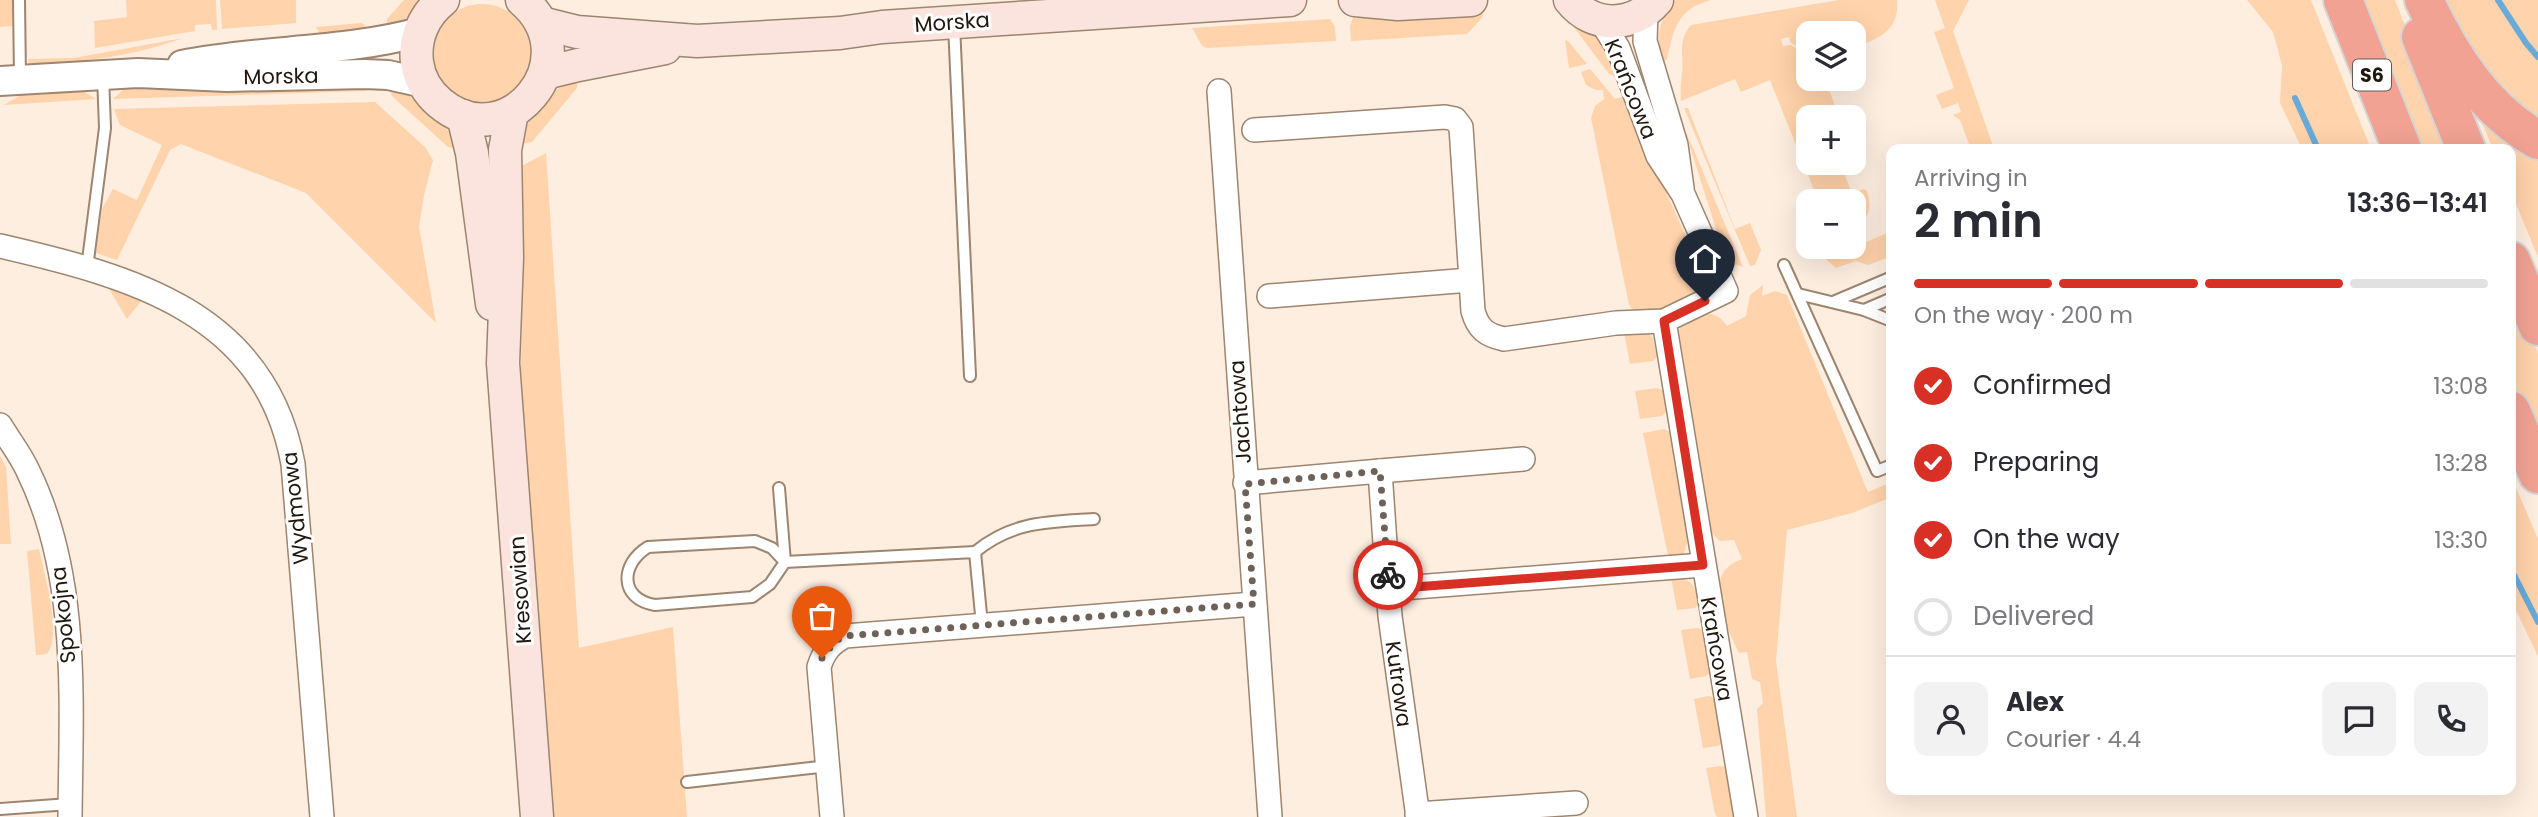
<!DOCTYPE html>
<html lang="en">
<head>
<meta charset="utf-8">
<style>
	:root { --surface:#fff; --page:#f2f2f3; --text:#2b2b33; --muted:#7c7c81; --line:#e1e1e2; --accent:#d93025 }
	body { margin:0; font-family:Poppins,sans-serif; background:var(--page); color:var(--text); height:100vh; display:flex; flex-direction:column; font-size:26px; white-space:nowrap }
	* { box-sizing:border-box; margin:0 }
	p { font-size:23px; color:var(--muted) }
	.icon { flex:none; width:38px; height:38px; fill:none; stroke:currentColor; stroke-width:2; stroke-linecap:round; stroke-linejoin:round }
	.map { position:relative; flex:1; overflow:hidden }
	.details { position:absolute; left:1886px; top:144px; width:630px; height:651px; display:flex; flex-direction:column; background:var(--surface); border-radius:14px; box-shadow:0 7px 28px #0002 }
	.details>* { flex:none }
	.tools { position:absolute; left:1796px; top:21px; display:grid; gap:14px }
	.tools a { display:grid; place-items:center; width:70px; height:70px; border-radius:14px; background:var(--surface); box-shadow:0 7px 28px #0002; font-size:35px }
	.pin { position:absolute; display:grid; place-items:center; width:60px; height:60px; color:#fff; margin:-72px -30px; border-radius:50% 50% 50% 0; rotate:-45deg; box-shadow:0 0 7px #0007 }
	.pin .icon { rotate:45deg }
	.courier { position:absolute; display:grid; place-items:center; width:70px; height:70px; margin:-35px; border:5px solid #d93025; border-radius:50%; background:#fff; color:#222; box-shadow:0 2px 9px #0007 }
	.head em { font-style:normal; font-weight:600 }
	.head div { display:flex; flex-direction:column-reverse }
	.head { display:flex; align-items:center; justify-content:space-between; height:119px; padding:0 28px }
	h1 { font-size:46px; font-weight:600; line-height:52px }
	.bar { display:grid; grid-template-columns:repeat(4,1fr); gap:10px 7px; align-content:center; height:84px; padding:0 28px }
	.bar i { height:9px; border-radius:5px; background:var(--line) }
	.bar .on { background:var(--accent) }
	.bar p { grid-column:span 4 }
	.line { display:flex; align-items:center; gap:18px; padding:0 28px; border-top:2px solid var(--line) }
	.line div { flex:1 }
	.round { display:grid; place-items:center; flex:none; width:74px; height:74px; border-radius:14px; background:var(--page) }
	ol { padding:0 28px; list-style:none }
	li { display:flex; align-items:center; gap:21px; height:77px }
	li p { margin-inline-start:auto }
	li .icon { padding:7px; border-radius:50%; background:var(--accent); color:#fff; stroke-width:4 }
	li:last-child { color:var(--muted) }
	li i { width:38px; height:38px; border:4px solid var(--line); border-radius:50% }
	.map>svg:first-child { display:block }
	.green { fill:#ffd3ab }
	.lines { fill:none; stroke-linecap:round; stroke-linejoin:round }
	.stream { stroke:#68aad8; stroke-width:6 }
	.service-casing { stroke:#9d856f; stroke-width:14 }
	.minor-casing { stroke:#9d856f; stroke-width:26 }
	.tertiary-casing { stroke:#9d856f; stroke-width:32 }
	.secondary-casing { stroke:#9d856f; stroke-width:35 }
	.motorway-casing { stroke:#d7d5d4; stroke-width:42 }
	.service { stroke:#fff; stroke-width:10 }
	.minor { stroke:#fff; stroke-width:23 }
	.tertiary { stroke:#fff; stroke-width:28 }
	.secondary { stroke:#fbe3de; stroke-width:32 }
	.motorway { stroke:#f1a292; stroke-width:38 }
	.done { stroke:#6e6258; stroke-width:7; stroke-dasharray:0 12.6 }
	.route { stroke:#d93025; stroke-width:9 }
	.labels { text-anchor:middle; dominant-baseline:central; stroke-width:6; stroke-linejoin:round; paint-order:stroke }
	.shield { fill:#fefefe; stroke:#635c56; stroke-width:2 }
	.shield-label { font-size:19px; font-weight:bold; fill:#20170e }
	.street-label { font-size:21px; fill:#20170e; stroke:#fefefe }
</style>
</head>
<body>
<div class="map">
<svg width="2538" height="817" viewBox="0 0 2538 817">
	<rect width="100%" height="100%" fill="#feeee0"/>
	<g class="green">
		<polygon points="0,0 12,0 14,26 0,27"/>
		<polygon points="126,0 216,0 217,30 212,30 211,24 195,25 195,31 95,48 94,21 127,17"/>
		<polygon points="220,0 296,0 296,23 222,29"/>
		<path d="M404 0H423C412 15 403 23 386 30L387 19Z"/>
		<path d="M1676 0H1711C1677 9 1674 29 1667 59L1663 63C1655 38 1658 19 1676 0Z"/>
		<path d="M1839 0H1897C1900 31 1878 39 1853 48V33H1808V52L1791 43 1789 37 1781 39 1783 46 1791 45 1808 54V79H1816L1820 88 1830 92 1839 117H1808V163H1840L1852 193 1864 189 1867 191C1872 206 1871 220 1853 225V201H1827L1825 197 1818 200 1770 80 1741 92 1735 79 1681 101C1680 92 1681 83 1682 73 1684 55 1677 41 1691 25Z"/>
		<polygon points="1935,0 1969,0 1953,31 1994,149 1971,149 1960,120 1953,115 1961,112 1958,103 1942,109 1936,95 1954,88 1934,32 1945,28"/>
		<polygon points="2247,0 2311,0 2371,149 2302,149 2280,103 2282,65 2273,32"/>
		<polygon points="2356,0 2395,0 2453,149 2414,149"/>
		<polygon points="2440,0 2538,0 2538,121 2500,92"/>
		<circle cx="482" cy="53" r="49"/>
		<polygon points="1484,11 1482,18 1467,34 1351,41 1350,26 1353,18"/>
		<polygon points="1330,19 1335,27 1336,41 1207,48 1202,46 1192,28"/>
		<polygon points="1570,22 1593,35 1607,47 1617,77 1609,74"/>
		<polygon points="361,23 365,25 366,32 321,36 316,27"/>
		<path d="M183 38C132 57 83 62 29 64L28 59 74 58Z"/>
		<polygon points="1565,40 1568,41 1587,64 1569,68"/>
		<path d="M1590 69 1615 99 1628 95 1648 153 1701 269C1703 278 1703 288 1695 295 1686 304 1645 317 1633 309 1629 307 1629 304 1628 300L1591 118 1595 106 1604 99 1603 90H1596L1586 85 1581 72Z"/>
		<path d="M578 77 577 88 532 142 517 145C529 115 548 91 578 77Z"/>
		<polygon points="167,87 369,88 365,91 113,99 124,89"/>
		<path d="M389 87C418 95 447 124 460 150L448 147 392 96Z"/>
		<polygon points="83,91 96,99 4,105 22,94"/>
		<polygon points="375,102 425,147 433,160 424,195 419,227 436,323 306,193 181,144 170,150 117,260 96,253 102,209 113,189 137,200 162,145 120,125 114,109"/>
		<polygon points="1684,108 1688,108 1735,229 1750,223 1761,250 1755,265 1750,266"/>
		<polygon points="2477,111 2538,156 2538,257 2511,192 2511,149 2493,149"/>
		<polygon points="1686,134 1687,134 1743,267 1732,263 1724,254"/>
		<polygon points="546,153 579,648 673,627 687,817 547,817 520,436 522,307 516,169"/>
		<polygon points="1892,231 1892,256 1868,265 1856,261 1836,268 1826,259"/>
		<path d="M1763 285 1762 296 1775 291 1787 295 1868 492 1892 482V497L1852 513 1787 530 1776 661 1797 817H1766L1757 709 1763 703 1760 682 1752 679 1747 652 1739 653C1726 625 1699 574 1742 559L1734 540 1720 541 1709 531 1677 334C1686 314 1714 304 1727 326L1746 316 1750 295Z"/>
		<polygon points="108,287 142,300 127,319"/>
		<polygon points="2511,290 2538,353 2538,445 2511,382"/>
		<polygon points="1646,331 1653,338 1657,357 1653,361 1630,364 1624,332"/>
		<polygon points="1657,388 1663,390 1667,411 1662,416 1640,419 1635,391"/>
		<polygon points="1664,429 1670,432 1688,540 1683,556 1669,561 1643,433"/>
		<polygon points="0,456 6,467 11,544 0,544"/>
		<polygon points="2511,476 2538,539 2538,656 2511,600"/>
		<path d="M39 549C44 573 63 636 47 654L36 655 27 551Z"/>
		<path d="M1671 577C1691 578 1696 585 1699 604L1695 608 1677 610Z"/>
		<polygon points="1698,628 1704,630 1711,672 1706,676 1690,679 1681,630"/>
		<polygon points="1709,696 1715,698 1723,743 1718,746 1703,748 1694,699"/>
		<polygon points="1721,766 1728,768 1736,817 1717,817 1715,814 1706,768"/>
	</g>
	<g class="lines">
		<g class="stream">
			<polyline points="2498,0 2526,43 2538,57"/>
			<polyline points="2295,98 2318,149"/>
			<polyline points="2511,569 2538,622"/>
		</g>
		<g class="service-casing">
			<g id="service">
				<polyline points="19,0 20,78"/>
				<polyline points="954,25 970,376"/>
				<polyline points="1784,265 1877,471 1892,465"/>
				<polyline points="87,268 105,128 103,76"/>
				<polyline points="1798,294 1864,310 1892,298"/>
				<polyline points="1833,302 1892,277"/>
				<polyline points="1864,310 1892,321"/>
				<path d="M779 488 785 562 772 548 755 541 648 547C620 564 619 599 655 605L752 597 770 584 785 562 975 552 982 625"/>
				<path d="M975 552C1013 521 1048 522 1094 519"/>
				<polyline points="687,782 828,766"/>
				<polyline points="0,809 70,804"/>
			</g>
		</g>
		<g class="minor-casing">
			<g id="minor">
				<polyline points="1646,11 1645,41 1676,145 1682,188"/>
				<polyline points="1219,91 1270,817"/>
				<path d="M1254 130 1445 117 1455 119 1461 127 1473 311C1478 329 1486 335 1504 339L1616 323 1664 321 1726 291 1683 194 1658 156 1618 48 1600 20"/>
				<path d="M0 246C130 276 266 312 293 464L322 817"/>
				<polyline points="1269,296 1470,280"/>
				<polyline points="1664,321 1746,817"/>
				<path d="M0 425C9 440 21 455 28 471 80 577 71 702 70 817"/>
				<polyline points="1380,471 1523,459"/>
				<polyline points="1245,483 1380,471 1390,616 1418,817"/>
				<polyline points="1389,589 1703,565"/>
				<polyline points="1417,814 1576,803"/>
				<path d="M832 817 819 667C824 651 831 643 845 636L1254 604"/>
			</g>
		</g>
		<g class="tertiary-casing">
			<g id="tertiary">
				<path d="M182 65C261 49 342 53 420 32"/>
				<polyline points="0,81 138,73 227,77 365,74 388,75 424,83"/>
			</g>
		</g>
		<g class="secondary-casing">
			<g id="secondary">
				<path d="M443 0C424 15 414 38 417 62 419 78 428 93 440 103 507 159 591 59 522 0"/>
				<polyline points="1355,0 1398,4 1471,0"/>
				<path d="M1570 0C1593 29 1633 28 1657 0"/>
				<polyline points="541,23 577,32 697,41 840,33 882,27 1290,0"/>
				<polyline points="545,73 578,65 665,48"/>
				<polyline points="512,112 505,150 507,258 503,363 537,817"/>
				<polyline points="463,116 472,153 492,304"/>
			</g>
		</g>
		<g class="motorway-casing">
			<g id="motorway">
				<polyline points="2343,0 2402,149"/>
				<path d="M2424 0C2450 55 2483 109 2538 140"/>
				<polyline points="2421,37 2466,149"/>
				<polyline points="2511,261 2538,326"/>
				<polyline points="2511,411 2538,474"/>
			</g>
		</g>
		<use href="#service" class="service"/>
		<use href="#minor" class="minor"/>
		<use href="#tertiary" class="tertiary"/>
		<use href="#secondary" class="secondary"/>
		<use href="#motorway" class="motorway"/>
	</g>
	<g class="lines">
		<polyline class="done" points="822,658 835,641 845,636 1254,604 1245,484 1380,471 1388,575"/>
		<polyline class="route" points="1388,575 1389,589 1703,565 1664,321 1705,301"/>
	</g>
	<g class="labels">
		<rect class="shield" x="2353" y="59.5" width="38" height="31" rx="5"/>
		<g class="shield-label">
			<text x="2372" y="75">S6</text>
		</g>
		<g class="street-label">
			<text transform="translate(952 22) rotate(-4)">Morska</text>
			<text transform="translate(281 76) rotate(-1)">Morska</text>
			<text transform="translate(1631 89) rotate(68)">Krańcowa</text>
			<text transform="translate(1240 412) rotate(-94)">Jachtowa</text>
			<text transform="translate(295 508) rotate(-96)">Wydmowa</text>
			<text transform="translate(520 590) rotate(-94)">Kresowian</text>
			<text transform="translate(63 615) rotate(-96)">Spokojna</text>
			<text transform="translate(1717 649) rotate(80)">Krańcowa</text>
			<text transform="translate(1399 684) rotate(82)">Kutrowa</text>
		</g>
	</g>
</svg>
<div class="tools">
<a><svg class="icon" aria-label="layers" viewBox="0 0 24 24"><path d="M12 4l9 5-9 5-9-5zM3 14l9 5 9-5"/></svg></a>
<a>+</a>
<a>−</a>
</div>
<div class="pin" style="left:822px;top:658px;background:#ea580c"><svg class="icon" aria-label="bag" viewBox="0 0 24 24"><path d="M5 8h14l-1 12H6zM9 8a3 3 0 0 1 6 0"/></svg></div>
<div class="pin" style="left:1705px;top:301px;background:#1f2937"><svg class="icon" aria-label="home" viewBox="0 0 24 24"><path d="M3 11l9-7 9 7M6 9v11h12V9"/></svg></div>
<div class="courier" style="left:1388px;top:575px"><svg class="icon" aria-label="bike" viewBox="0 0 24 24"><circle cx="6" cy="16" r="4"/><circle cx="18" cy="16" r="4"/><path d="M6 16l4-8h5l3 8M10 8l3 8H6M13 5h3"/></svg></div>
<section class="details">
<div class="head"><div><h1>2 min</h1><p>Arriving in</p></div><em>13:36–13:41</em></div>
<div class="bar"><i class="on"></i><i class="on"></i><i class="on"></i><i></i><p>On the way · 200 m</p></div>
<ol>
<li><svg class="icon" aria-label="check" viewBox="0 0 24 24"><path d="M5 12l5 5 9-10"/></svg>Confirmed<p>13:08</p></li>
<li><svg class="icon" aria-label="check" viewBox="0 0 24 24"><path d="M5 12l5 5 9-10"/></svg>Preparing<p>13:28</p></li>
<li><svg class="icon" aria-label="check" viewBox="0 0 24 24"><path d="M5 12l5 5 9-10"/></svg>On the way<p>13:30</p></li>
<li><i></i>Delivered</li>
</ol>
<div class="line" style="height:126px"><a class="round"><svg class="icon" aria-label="person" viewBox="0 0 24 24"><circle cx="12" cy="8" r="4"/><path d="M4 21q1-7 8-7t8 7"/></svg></a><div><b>Alex</b><p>Courier · 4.4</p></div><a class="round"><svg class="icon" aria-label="chat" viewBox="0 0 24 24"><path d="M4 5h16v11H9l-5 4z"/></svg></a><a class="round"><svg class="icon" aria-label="phone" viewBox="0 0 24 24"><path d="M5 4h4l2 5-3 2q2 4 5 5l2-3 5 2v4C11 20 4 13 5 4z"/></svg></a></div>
</section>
</div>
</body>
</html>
